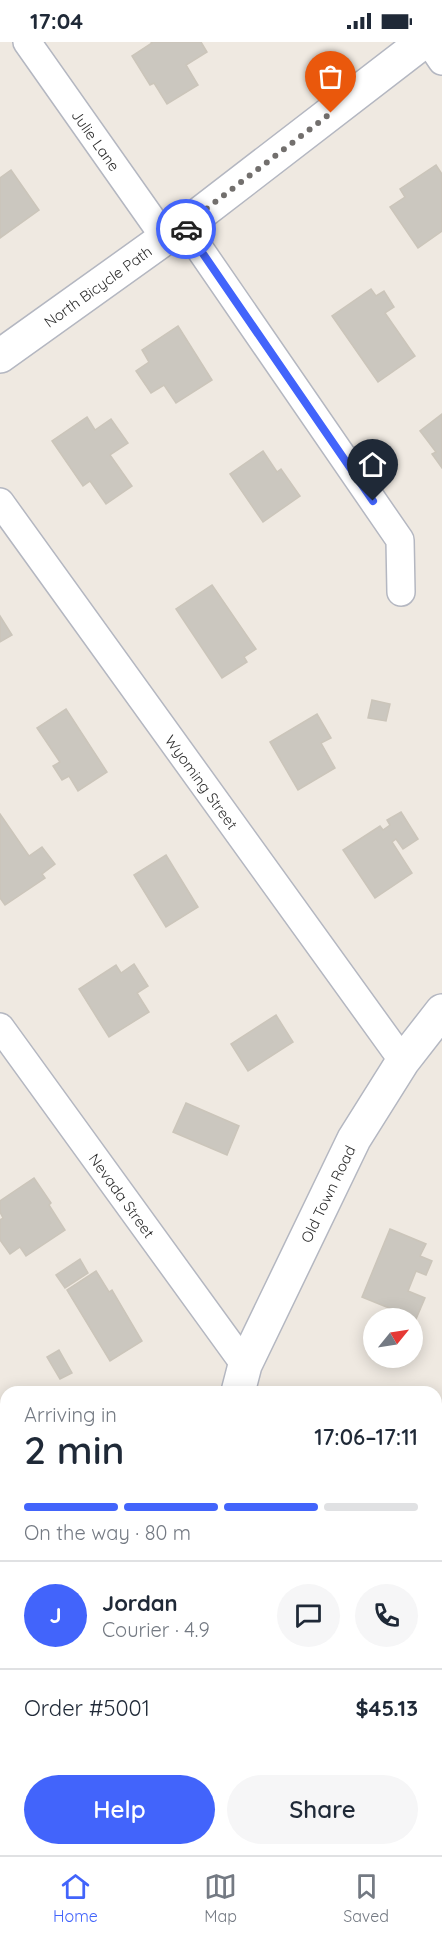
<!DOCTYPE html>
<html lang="en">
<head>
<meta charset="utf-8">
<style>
	:root { --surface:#fff; --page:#f6f6f7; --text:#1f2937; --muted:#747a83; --line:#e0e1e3; --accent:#4264fb }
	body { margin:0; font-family:Quicksand,sans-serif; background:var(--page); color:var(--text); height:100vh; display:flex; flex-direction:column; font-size:22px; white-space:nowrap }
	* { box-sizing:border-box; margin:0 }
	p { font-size:20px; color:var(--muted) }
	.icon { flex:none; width:33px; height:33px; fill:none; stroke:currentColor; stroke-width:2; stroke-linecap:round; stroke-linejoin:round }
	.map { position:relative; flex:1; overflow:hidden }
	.details { position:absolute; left:0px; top:1344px; width:442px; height:470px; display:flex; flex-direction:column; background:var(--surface); border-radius:18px 18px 0 0; box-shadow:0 3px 15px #0003 }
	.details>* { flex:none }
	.needle { width:39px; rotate:60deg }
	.controls { position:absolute; left:363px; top:1266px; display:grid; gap:12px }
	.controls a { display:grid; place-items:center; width:60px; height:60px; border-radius:50%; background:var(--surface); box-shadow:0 3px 15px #0003; font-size:30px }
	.pin { position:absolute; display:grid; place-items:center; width:51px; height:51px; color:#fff; margin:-62px -26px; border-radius:50% 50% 50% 0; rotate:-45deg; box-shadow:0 0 6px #0007 }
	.pin .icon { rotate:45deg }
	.courier { position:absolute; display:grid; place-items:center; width:60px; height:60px; margin:-30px; border:4px solid #4264fb; border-radius:50%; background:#fff; color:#222; box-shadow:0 2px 8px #0007 }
	.headline em { font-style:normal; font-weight:600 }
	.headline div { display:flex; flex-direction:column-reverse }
	.headline { display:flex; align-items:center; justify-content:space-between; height:102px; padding:0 24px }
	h1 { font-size:39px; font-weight:600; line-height:45px }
	.bar { display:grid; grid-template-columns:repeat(4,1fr); gap:9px 6px; align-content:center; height:72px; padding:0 24px }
	.bar i { height:8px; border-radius:4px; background:var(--line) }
	.bar .active { background:var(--accent) }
	.bar p { grid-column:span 4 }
	.line { display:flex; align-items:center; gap:15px; padding:0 24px; border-top:2px solid var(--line) }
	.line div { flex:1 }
	.round { display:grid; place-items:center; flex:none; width:63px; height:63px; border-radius:32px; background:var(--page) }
	.primary-button { display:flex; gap:12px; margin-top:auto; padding:12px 24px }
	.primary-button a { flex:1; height:69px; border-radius:36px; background:var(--accent); color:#fff; font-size:24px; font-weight:600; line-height:69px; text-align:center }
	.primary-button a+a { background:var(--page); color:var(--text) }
	.status { display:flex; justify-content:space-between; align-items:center; height:42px; padding:0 30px; background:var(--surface); direction:ltr }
	.status svg { height:16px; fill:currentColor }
	.tabs { display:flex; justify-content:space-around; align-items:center; height:84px; border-top:2px solid var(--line); background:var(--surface); font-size:16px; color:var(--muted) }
	.tabs a { display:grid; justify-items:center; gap:3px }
	.tabs .active { color:var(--accent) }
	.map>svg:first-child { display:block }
	.building { fill:#cbc7bf; stroke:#cbc5ba; stroke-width:1.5 }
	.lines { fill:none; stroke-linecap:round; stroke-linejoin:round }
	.minor-casing { stroke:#b4b7c1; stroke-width:30 }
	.tertiary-casing { stroke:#b4b7c1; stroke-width:36 }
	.secondary-casing { stroke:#b4b7c1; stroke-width:36 }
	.minor { stroke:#fff; stroke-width:27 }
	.tertiary { stroke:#fff; stroke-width:33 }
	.secondary { stroke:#fff; stroke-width:33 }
	.done { stroke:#726f6d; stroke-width:6; stroke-dasharray:0 10.8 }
	.route { stroke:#4264fb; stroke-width:8 }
	.labels { text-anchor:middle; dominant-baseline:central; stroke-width:6; stroke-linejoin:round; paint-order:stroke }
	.street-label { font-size:15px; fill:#2e2e2e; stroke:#fff }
</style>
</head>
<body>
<div class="status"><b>17:04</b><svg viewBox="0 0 49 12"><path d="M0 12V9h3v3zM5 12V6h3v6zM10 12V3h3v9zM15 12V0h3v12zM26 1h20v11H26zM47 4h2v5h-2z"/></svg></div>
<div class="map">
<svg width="442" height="1813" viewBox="0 0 442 1813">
	<rect width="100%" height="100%" fill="#efe9e1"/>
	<g class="building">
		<polygon points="151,0 201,0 207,10 186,23 198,43 167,62 154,41 150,43 132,14 152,1"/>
		<polygon points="436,123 442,132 442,189 418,206 390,165 405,155 400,147"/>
		<polygon points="11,128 39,168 0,196 0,136"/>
		<polygon points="371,247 376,254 384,249 394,265 385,271 415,314 378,340 332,274"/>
		<polygon points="178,284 212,338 176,361 164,343 151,351 136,329 149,320 142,308"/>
		<polygon points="442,372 442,426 432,412 436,410 420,389"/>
		<polygon points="87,375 95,388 111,377 128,401 110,413 132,444 106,462 90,439 83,444 52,399"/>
		<polygon points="263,409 277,430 281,427 300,454 263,480 230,432"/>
		<polygon points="212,543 256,607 244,615 247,620 222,636 176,567"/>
		<polygon points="0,574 12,593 0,600"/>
		<polygon points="372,658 390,662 386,679 368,676"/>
		<polygon points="66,667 107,730 78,749 69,734 62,738 53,724 60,720 37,686"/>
		<polygon points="317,672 331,696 321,701 335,726 298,748 270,700"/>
		<polygon points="401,770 418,797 403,807 396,797 392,800 412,831 375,856 343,808 380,784 383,788 390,783 387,778"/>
		<polygon points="0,772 29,814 42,805 55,822 42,832 45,836 5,863 0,856"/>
		<polygon points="166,813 198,865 166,885 134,833"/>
		<polygon points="134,922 148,944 137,951 149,970 109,995 79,947 116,923 121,931"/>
		<polygon points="276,973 293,1000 248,1029 231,1002"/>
		<polygon points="186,1061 239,1084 227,1113 173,1090"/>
		<polygon points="34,1136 51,1161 49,1163 65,1188 26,1214 20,1205 10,1212 0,1198 0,1178 3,1176 0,1170 0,1159"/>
		<polygon points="390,1187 426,1202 420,1214 432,1219 426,1233 416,1229 408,1249 425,1256 416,1277 362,1255"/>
		<polygon points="80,1217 88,1231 65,1246 56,1233"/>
		<polygon points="96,1229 109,1250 112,1248 142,1299 110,1319 67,1248"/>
		<polygon points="59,1308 72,1331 60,1337 47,1315"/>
		<polygon points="0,1563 6,1565 6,1632 0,1631"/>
		<polygon points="436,1660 442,1660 442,1698 436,1699"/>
		<polygon points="0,1692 6,1694 6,1756 0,1754"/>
	</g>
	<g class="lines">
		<g class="minor-casing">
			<g id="minor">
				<path id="s1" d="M27 0 165 196"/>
				<polyline points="429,0 442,19"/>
				<polyline points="184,184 400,498 401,550"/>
				<path id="s2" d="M0 460 403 1019"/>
				<path id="s3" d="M0 985 245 1323"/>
				<polyline points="436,1553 442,1553"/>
			</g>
		</g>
		<g class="tertiary-casing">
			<g id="tertiary">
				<path id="s4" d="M0 314 165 196 184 184 423 0"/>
			</g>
		</g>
		<g class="secondary-casing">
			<g id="secondary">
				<path id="s5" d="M238 1350 245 1323 354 1097 403 1019 442 969"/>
				<polyline points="111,1813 113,1808"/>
			</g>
		</g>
		<use href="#minor" class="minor"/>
		<use href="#tertiary" class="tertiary"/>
		<use href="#secondary" class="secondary"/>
	</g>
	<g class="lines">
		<polyline class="done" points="186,187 184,184 331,71"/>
		<polyline class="route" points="186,187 373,459"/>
	</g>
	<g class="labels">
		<g class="street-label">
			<text stroke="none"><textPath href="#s1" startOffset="120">Julie Lane</textPath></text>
			<text stroke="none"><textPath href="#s4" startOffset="120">North Bicycle Path</textPath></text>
			<text stroke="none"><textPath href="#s2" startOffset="345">Wyoming Street</textPath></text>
			<text stroke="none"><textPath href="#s5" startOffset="218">Old Town Road</textPath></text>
			<text stroke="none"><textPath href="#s3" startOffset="208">Nevada Street</textPath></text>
		</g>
	</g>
</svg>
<div class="controls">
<a><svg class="needle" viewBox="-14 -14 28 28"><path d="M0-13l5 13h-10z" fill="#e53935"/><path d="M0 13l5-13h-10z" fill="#747a83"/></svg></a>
</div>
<div class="pin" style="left:331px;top:71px;background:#ea580c"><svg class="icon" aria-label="bag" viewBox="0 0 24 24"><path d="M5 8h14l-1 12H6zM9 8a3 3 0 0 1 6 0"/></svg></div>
<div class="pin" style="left:373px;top:459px;background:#1f2937"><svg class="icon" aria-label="home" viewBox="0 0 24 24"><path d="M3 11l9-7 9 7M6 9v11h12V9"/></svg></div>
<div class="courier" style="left:186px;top:187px"><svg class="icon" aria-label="car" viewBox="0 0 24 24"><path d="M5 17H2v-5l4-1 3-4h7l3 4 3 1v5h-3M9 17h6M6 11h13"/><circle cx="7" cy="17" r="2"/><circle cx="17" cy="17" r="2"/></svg></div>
<section class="details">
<div class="headline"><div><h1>2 min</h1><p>Arriving in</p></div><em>17:06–17:11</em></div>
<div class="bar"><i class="active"></i><i class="active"></i><i class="active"></i><i></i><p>On the way · 80 m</p></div>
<div class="line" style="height:108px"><b class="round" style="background:var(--accent);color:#fff">J</b><div><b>Jordan</b><p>Courier · 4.9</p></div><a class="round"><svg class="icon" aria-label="chat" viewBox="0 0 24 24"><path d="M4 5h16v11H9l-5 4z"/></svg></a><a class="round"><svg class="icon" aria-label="phone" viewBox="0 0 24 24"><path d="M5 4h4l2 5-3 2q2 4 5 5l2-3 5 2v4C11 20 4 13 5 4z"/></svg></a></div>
<div class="line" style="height:78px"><div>Order #5001</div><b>$45.13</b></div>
<div class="primary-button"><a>Help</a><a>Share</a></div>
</section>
</div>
<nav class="tabs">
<a class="active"><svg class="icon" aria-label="home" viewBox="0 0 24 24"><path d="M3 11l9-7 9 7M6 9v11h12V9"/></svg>Home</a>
<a><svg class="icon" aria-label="map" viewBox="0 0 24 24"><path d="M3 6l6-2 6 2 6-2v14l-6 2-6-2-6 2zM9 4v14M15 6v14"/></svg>Map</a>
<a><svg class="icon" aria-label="saved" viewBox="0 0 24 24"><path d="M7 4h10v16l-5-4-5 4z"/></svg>Saved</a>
</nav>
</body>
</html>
